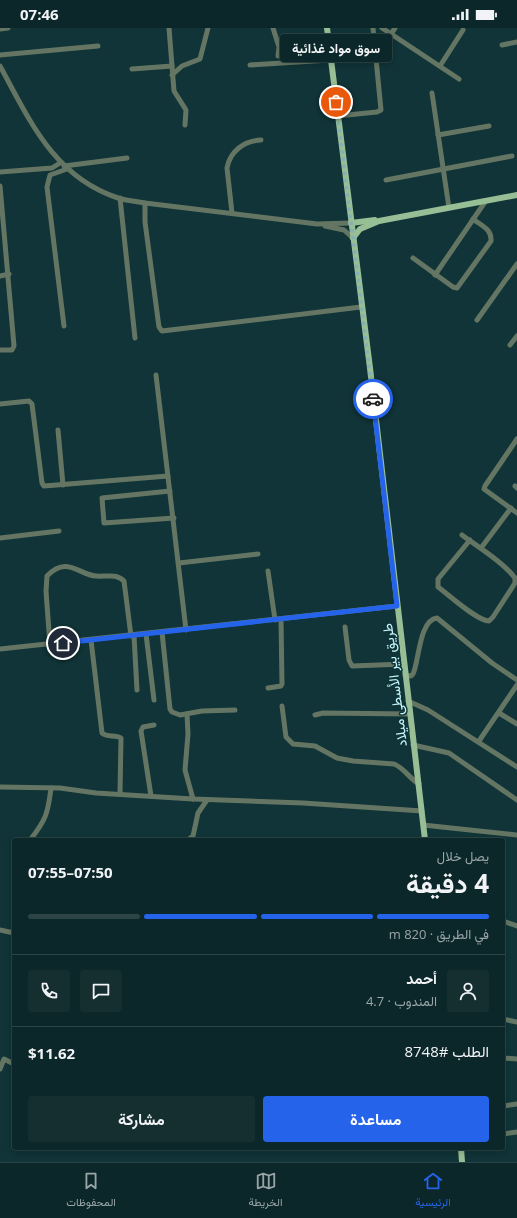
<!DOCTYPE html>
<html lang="ar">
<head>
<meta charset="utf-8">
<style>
	:root { --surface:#0c2729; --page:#152f31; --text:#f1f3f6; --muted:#9aa5a8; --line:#2c4446; --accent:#2563eb }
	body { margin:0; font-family:"Open Sans",Vazirmatn,sans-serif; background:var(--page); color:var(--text); direction:rtl; height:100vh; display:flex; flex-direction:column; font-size:15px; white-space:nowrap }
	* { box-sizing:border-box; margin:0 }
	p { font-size:13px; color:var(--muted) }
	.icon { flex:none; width:22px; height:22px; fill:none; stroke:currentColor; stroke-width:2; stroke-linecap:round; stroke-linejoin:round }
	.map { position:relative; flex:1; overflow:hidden; direction:ltr }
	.sheet { position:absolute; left:12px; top:810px; width:493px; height:312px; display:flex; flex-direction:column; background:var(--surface); border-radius:4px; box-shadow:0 2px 6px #0003,0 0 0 1px var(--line); direction:rtl }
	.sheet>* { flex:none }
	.pin { position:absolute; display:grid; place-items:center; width:34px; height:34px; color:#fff; margin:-17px; border:2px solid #fff; border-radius:50%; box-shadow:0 1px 4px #0007 }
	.courier { position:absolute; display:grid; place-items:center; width:40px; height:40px; margin:-20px; border:3px solid #2563eb; border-radius:50%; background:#fff; color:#222; box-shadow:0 1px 5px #0007 }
	.bubble { position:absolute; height:28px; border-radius:4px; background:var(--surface); box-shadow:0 2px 6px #0003,0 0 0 1px var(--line); font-size:13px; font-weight:700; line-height:28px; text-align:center; direction:rtl }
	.head em { font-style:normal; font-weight:700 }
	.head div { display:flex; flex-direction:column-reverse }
	.head { display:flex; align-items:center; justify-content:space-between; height:68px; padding:0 16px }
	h1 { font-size:26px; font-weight:700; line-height:30px }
	.bar { display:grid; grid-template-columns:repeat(4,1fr); gap:6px 4px; align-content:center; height:48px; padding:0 16px }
	.bar i { height:5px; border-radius:3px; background:var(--line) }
	.bar .active { background:var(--accent) }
	.bar p { grid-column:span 4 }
	.line { display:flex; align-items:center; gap:10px; padding:0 16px; border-top:1px solid var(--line) }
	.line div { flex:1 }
	.round { display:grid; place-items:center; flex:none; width:42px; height:42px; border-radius:4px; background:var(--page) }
	.action { display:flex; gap:8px; margin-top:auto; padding:8px 16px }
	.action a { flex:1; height:46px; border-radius:4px; background:var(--accent); color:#fff; font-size:16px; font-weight:700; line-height:46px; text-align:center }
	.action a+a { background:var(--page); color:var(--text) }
	.status { display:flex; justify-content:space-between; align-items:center; height:28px; padding:0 20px; background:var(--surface); direction:ltr }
	.status svg { height:11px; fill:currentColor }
	.dock { display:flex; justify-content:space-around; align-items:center; height:56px; border-top:1px solid var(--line); background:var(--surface); font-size:11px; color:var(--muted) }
	.dock a { display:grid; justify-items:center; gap:2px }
	.dock .active { color:var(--accent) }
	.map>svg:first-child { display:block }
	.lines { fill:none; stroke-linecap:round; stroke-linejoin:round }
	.minor { stroke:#647663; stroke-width:5 }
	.major { stroke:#98be96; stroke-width:6 }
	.done { stroke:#84b1b6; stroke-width:4; stroke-dasharray:0 7.2 }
	.route { stroke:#2563eb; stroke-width:5 }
	.labels { text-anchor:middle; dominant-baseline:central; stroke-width:3; stroke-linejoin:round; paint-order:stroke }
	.street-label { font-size:14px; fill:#c3f5fa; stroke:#103437 }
</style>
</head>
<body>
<div class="status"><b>07:46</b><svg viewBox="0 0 49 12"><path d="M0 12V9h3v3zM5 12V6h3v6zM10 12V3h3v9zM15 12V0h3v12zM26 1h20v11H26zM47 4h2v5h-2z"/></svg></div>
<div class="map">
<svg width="517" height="1134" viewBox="0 0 517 1134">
	<rect width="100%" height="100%" fill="#103437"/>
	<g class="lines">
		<g class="minor">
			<polyline points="169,0 174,63 186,82 185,97"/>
			<polyline points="273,0 279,19 278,28"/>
			<polyline points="382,0 459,51"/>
			<polyline points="0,1 8,0"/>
			<polyline points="391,6 395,0"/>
			<polyline points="502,17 517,14"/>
			<polyline points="0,27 98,18"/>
			<polyline points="250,37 330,32"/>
			<path d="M0 38C30 93 54 149 118 170 127 173 136 173 145 175L317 196 351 195"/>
			<polyline points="440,38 463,2"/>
			<polyline points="132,41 172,38"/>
			<polyline points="172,47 182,38 200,31 208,0"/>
			<polyline points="432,65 449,180"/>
			<polyline points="337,88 377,84 381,82 373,0"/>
			<polyline points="438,107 489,98"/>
			<polyline points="64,138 127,130"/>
			<polyline points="0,144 52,140 60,135"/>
			<polyline points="386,152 512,128"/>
			<polyline points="0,158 14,318 12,322 0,322"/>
			<polyline points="120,170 135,310"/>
			<polyline points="145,175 145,194 159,299 162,303 361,279"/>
			<path d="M232 185 227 140C230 123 244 113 261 112"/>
			<polyline points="325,198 344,202 353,210"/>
			<path d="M413 230 453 259 457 260 491 213C492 201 482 198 473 191"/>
			<polyline points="435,247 485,174"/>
			<polyline points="0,248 9,246"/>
			<polyline points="477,292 517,236"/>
			<polyline points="64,298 47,159 50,147 67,141"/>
			<polyline points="510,317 517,308"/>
			<polyline points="156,347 186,602"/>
			<polyline points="0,376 29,373 32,376 42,455 44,458 168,448"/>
			<polyline points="58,402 63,457"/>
			<polyline points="517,411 485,458 484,461 517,485"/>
			<polyline points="515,458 517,460"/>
			<polyline points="170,463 102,470 104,495 174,490"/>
			<path d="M462 507C478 519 503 534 515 550V555L493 589 489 593C477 593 449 567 438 559V551L470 512"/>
			<polyline points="0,510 59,503"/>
			<polyline points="481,520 511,480"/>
			<polyline points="179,535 258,526"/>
			<polyline points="268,543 275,592"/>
			<polyline points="345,599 349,632 352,638 404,636"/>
			<polyline points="162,604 170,681 172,684 180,687 202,683 235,682"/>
			<polyline points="146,606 154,672"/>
			<polyline points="134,608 137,662"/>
			<path d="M91 612 102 705C107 710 115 706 121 710L120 766"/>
			<path d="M50 617 46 563 47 548C67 527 79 547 96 548 106 549 116 545 124 553L131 608"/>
			<polyline points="0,621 397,578"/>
			<path d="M405 647 411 648 413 646C419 634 419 592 437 590L492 635 517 652"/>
			<polyline points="268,660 281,658 282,656 281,591"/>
			<polyline points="408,673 428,682 517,739"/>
			<path d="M282 678 286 709 293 716 315 718 337 730 353 733 394 736C404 740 409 750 419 756"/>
			<polyline points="499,685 517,696"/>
			<polyline points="187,686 188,706 185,742 193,771"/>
			<polyline points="315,687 323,685 410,686"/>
			<polyline points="479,713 517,657"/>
			<polyline points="413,717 449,725 517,772"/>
			<polyline points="0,759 60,760 96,765 193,771 303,775 422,783"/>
			<polyline points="151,768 141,703 143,699 154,697"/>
			<polyline points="423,797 517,807"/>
			<path d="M30 812C46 792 48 785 51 760"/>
			<polyline points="188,812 193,808 198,785 207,772"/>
			<polyline points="503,893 517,898"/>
			<polyline points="0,902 14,905"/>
			<polyline points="503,991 517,994"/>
			<polyline points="503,1030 517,1031"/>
			<polyline points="0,1041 4,1031 14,1036"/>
			<polyline points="503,1078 517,1076"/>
			<polyline points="503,1106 517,1104"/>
		</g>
		<g class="major">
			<polyline points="327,0 370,340 425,812"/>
			<polyline points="351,195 375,192"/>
			<polyline points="353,210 360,201 379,193 517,167"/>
			<polyline points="461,1120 462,1134"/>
		</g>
	</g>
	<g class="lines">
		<polyline class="done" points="336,74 373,371"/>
		<polyline class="route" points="63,615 397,578 373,371"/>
	</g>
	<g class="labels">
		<g class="street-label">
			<text transform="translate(394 657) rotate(-97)">طريق بير الأسطى ميلاد</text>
		</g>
	</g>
</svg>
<div class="pin" style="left:336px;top:74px;background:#ea580c"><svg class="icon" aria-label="bag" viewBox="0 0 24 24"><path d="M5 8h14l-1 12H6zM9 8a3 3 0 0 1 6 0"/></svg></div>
<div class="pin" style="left:63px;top:615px;background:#1f2937"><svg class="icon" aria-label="home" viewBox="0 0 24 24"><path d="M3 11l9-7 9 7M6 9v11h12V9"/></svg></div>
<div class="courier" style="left:373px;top:371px"><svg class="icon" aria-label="car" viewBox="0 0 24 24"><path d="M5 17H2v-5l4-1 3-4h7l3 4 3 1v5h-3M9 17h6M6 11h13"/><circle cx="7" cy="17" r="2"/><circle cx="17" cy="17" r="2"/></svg></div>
<div class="bubble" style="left:280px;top:6px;width:112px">سوق مواد غذائية</div>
<section class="sheet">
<div class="head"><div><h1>4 دقيقة</h1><p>يصل خلال</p></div><em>07:50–07:55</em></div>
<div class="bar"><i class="active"></i><i class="active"></i><i class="active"></i><i></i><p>في الطريق · 820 m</p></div>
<div class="line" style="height:72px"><a class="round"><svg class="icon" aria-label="person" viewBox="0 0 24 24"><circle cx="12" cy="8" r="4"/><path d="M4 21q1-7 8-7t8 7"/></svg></a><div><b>أحمد</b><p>المندوب · 4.7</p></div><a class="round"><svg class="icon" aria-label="chat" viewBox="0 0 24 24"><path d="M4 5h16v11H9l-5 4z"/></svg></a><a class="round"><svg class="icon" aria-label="phone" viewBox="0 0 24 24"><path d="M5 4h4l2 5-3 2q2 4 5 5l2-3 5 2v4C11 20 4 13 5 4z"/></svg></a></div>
<div class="line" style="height:52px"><div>الطلب #8748</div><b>$11.62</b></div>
<div class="action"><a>مساعدة</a><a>مشاركة</a></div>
</section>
</div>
<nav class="dock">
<a class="active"><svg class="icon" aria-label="home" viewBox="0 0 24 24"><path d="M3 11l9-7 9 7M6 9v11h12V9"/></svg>الرئيسية</a>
<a><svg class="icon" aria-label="map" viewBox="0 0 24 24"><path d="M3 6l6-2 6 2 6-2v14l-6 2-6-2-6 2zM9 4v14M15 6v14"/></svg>الخريطة</a>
<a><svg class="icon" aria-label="saved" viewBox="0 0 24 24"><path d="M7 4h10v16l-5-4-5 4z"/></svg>المحفوظات</a>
</nav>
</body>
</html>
